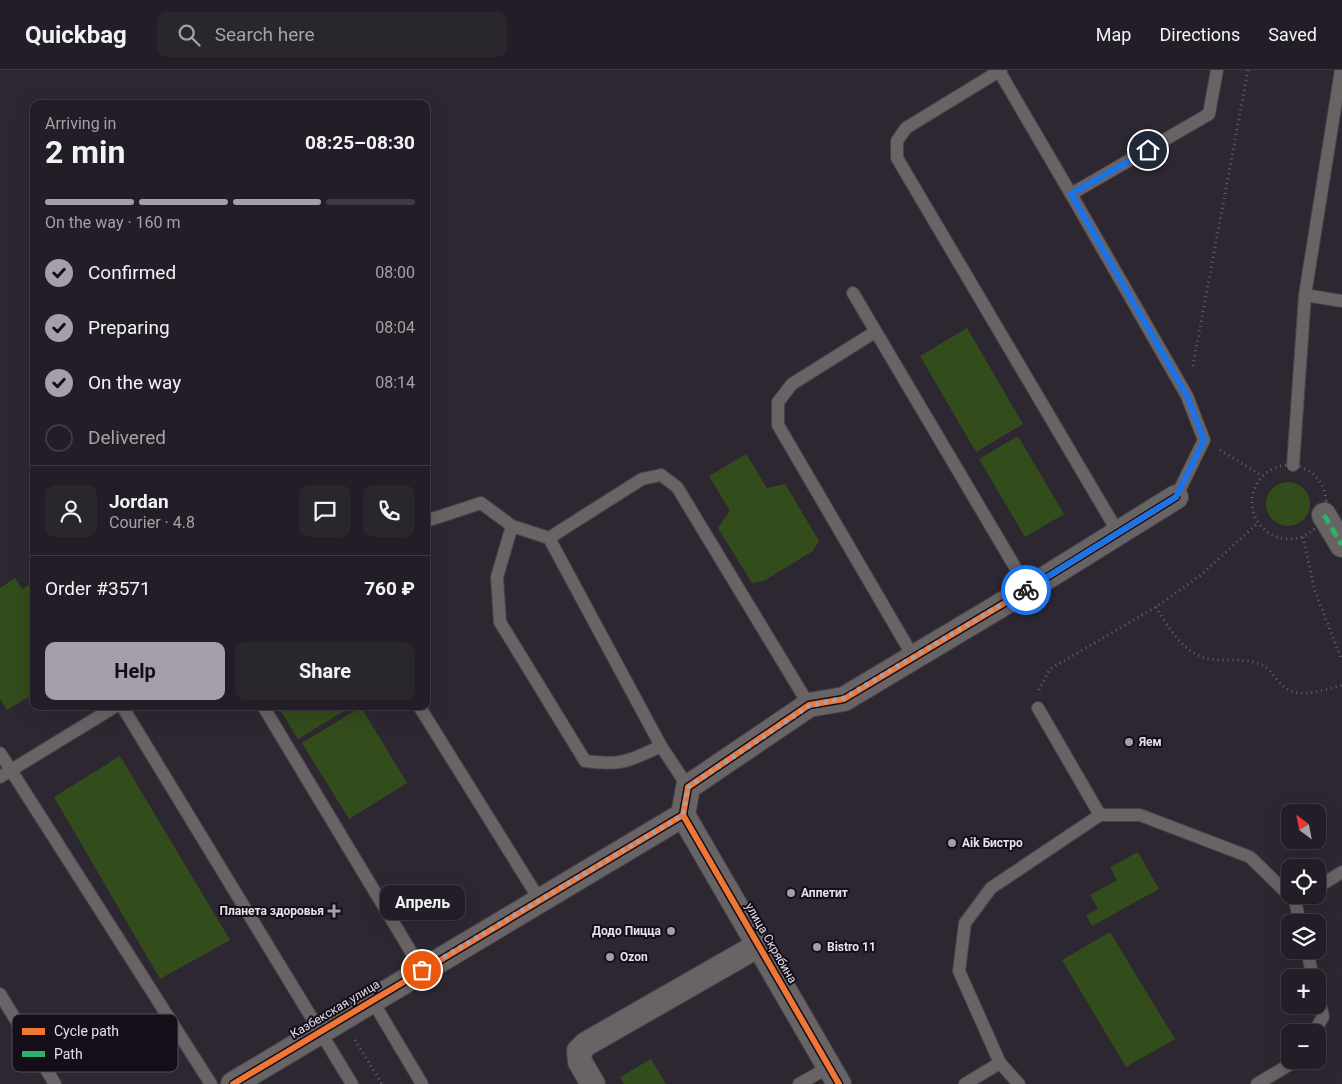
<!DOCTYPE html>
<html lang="en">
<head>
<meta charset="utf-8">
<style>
	:root { --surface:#221d26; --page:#2a262e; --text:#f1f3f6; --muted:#a2a2a7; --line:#3f3b43; --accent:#a59fac }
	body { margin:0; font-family:Roboto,sans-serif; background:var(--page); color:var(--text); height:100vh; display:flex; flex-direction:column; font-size:19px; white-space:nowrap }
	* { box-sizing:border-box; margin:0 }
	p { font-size:16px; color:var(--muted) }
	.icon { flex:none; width:28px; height:28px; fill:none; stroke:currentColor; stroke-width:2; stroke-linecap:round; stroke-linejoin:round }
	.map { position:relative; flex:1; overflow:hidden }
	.panel { position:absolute; left:30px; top:30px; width:400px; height:610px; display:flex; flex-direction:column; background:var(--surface); border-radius:10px; box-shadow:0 5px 20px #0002,0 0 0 1px var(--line) }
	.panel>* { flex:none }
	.needle { width:32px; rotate:328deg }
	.controls { position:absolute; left:1281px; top:734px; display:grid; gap:10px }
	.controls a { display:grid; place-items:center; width:45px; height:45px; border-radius:10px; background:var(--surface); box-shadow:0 5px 20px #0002,0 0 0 1px var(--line); font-size:25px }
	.pin { position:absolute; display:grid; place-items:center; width:42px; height:42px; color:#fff; margin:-21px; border:2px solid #fff; border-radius:50%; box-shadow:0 1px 5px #0007 }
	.courier { position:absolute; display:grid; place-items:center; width:50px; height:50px; margin:-25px; border:4px solid #1a73e8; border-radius:50%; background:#fff; color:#222; box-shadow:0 1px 6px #0007 }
	.bubble { position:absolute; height:35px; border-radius:10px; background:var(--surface); box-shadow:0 5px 20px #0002,0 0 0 1px var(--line); font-size:16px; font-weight:700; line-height:35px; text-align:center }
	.headline em { font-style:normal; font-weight:700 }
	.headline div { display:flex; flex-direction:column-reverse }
	.headline { display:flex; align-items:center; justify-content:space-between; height:85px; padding:0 15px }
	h1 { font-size:32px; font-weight:700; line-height:38px }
	.bar { display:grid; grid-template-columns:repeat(4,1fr); gap:8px 5px; align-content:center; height:60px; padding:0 15px }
	.bar i { height:6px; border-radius:4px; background:var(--line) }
	.bar .selected { background:var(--accent) }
	.bar p { grid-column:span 4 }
	.line { display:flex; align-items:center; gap:12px; padding:0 15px; border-top:1px solid var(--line) }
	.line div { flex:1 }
	.round { display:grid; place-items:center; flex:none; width:52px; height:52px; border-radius:10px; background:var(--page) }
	ol { padding:0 15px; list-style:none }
	li { display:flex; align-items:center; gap:15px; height:55px }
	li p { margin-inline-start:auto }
	li .icon { padding:5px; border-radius:50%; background:var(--accent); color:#111; stroke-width:4 }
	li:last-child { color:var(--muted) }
	li i { width:28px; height:28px; border:2px solid var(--line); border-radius:50% }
	.cta { display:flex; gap:10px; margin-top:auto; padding:10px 15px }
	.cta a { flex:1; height:58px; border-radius:10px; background:var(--accent); color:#111; font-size:20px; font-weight:700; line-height:58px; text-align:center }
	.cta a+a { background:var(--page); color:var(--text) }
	header { display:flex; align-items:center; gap:30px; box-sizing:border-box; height:70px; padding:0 25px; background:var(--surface); border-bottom:1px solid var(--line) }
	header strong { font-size:24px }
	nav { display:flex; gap:28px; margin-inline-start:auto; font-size:18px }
	.search { width:350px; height:45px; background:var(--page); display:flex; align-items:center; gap:12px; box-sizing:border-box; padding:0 18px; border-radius:10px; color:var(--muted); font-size:19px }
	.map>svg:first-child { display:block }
	.green { fill:#334c1c }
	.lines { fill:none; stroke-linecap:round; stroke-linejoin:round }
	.lane-casing { stroke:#47424b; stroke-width:14 }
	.street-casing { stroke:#47424b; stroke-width:26 }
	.path { stroke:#646065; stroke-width:3; stroke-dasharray:1 4; stroke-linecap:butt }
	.lane { stroke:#686364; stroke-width:12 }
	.street { stroke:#686364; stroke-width:24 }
	.quiet { stroke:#2db169; stroke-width:5; stroke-dasharray:10 5; stroke-linecap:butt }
	.cycleway-casing { stroke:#130e18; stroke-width:9 }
	.cycleway { stroke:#f07635; stroke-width:6 }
	.done { stroke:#a59fac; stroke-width:5; stroke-dasharray:0 9 }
	.route { stroke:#1a73e8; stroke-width:6 }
	.poi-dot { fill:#a59fac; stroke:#130e18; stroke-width:2 }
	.labels { text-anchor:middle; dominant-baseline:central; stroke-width:4; stroke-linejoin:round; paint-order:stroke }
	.poi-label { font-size:12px; font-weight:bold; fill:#e6dfed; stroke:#130e18; text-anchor:start }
	.street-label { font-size:12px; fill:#e6dfed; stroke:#130e18 }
	.key { fill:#130e18; stroke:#524d58; stroke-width:1 }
	.key-label { font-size:14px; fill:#e6dfed }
</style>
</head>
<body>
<header>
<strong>Quickbag</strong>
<div class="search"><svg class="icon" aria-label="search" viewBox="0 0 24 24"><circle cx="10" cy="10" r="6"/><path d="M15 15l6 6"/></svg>Search here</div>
<nav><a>Map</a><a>Directions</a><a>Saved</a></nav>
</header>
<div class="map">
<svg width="1342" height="1014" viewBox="0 0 1342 1014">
	<rect width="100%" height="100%" fill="#2d2732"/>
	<g class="green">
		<polygon points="967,258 1023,354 976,382 920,286"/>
		<polygon points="1018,366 1064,444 1025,467 979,389"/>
		<polygon points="746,384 767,418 785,414 819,471 813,481 764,511 752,513 718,458 730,441 709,406"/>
		<circle cx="1288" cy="434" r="22"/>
		<polygon points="15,508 22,519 34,512 34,624 7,640 0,629 0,518"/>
		<polygon points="278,636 352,636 298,669"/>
		<polygon points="361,637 407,713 349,749 302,673"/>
		<polygon points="120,686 230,870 160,909 54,727"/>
		<polygon points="1138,782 1159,819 1092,856 1086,845 1098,839 1090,825 1117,810 1110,797"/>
		<polygon points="1110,862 1175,969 1126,997 1062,890"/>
		<polygon points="651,989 666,1014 624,1014 620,1007"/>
	</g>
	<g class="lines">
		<g class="lane-casing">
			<g id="lane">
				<polyline points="1001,0 906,58 897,71 897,88 1119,464"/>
				<polyline points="999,1 1071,124"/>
				<polyline points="853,223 1028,519"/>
				<polyline points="1305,225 1342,231"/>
				<polyline points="875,262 792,314 778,332 778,355 914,588"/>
				<polyline points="1293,395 1305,225 1341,0"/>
				<polyline points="1176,427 1204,370 1187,326 1071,124 1209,44 1217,0"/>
				<polyline points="426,451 481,433 512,456 549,468 661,676 688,717"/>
				<path d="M512 456 497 507 500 552 585 691C620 696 630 691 661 676"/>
				<polyline points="549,468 642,409 661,405 677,417 809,635"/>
				<polyline points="122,636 352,1014"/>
				<polyline points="263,636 422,900"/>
				<polyline points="419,636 539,829"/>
				<polyline points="1038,638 1100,745"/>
				<polyline points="0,683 211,1014"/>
				<polyline points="0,707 116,636"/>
				<polyline points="1318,817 1342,802"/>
				<polyline points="1307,880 1313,908"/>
				<polyline points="0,924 55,1014"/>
				<polyline points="372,930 422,1014"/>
				<polyline points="1314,962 1323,947 1318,924"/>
				<polyline points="799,1014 829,997"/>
				<polyline points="965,1014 1000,993"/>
				<polyline points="1019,1014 1000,993 959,901 965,853 991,818 1100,745 1140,745 1250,787 1295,831 1300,852"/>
				<polyline points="1257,1014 1297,990"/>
			</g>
		</g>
		<g class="street-casing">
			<g id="street">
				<polyline points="1324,445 1342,475"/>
				<polyline points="683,745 839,1014"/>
				<polyline points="233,1014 683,745 688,717 809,635 844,629 1028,519 1176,427"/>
				<polyline points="593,1014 580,992 579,981 586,974 759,875"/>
			</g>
		</g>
		<g class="path">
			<polyline points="1193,296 1248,0"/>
			<polyline points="1220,380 1262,406"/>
			<circle cx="1289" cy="432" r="37"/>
			<polyline points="1303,467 1315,521 1342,591"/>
			<path d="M1156 537C1168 557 1184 585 1210 589 1228 592 1244 587 1262 595 1269 598 1275 608 1281 614 1295 631 1325 620 1342 615"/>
			<polyline points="1039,620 1050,599 1156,537 1201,505 1258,453"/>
			<polyline points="355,970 382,1014"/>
		</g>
		<use href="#lane" class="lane"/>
		<use href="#street" class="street"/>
		<polyline class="quiet" points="1324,445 1342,475"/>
		<g class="cycleway-casing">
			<g id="cycleway">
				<polyline points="683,745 839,1014"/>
				<polyline points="233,1014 683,745 688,717 809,635 844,629 1028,519 1176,427"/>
			</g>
		</g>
		<use href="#cycleway" class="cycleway"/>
	</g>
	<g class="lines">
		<polyline class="done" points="422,900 683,745 688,717 809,636 844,628 1026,520"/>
		<polyline class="route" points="1026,520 1176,427 1204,370 1187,326 1071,124 1148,80"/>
	</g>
	<g class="poi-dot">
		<circle cx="1129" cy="672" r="5"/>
		<circle cx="952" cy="773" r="5"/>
		<circle cx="791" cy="823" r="5"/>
		<path d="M331.5 833.5h5v5h5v5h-5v5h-5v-5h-5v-5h5z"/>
		<circle cx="671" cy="861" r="5"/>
		<circle cx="817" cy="877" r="5"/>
		<circle cx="610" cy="887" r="5"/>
	</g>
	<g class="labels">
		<g class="poi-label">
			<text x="1139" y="672">Яем</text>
			<text x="962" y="773">Aik Бистро</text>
			<text x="801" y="823">Аппетит</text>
			<text x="324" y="841" text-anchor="end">Планета здоровья</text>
			<text x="661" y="861" text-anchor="end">Додо Пицца</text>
			<text x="827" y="877">Bistro 11</text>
			<text x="620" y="887">Ozon</text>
		</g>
		<g class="street-label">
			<text transform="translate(771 873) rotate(60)">улица Скрябина</text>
			<text transform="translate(335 939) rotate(-31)">Казбекская улица</text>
		</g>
	</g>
	<rect x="12" y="944" width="166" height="58" rx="8" class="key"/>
	<rect x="22" y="958" width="23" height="7" fill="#f07635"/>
	<rect x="22" y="981" width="23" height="6" fill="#2db169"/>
	<g class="key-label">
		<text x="54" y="966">Cycle path</text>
		<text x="54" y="989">Path</text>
	</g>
</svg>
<div class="controls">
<a><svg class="needle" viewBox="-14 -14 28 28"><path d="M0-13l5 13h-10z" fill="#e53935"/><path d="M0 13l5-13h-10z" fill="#a2a2a7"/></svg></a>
<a><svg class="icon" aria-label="locate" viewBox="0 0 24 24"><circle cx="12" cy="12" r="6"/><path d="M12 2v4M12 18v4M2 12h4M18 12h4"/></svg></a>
<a><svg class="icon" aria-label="layers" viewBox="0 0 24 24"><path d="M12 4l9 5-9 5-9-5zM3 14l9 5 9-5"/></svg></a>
<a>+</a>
<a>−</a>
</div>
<div class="pin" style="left:422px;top:900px;background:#ea580c"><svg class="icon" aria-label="bag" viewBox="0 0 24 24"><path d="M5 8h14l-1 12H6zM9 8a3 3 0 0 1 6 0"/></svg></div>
<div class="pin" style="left:1148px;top:80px;background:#1f2937"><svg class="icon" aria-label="home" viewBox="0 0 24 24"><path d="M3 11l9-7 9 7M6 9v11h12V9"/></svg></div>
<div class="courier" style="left:1026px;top:520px"><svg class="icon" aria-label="bike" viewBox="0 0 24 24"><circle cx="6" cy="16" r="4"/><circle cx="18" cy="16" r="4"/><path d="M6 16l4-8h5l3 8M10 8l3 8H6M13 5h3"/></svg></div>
<div class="bubble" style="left:380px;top:815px;width:85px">Апрель</div>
<section class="panel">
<div class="headline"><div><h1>2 min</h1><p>Arriving in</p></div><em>08:25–08:30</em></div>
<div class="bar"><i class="selected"></i><i class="selected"></i><i class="selected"></i><i></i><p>On the way · 160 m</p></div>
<ol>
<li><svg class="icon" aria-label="check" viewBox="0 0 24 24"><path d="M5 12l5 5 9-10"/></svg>Confirmed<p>08:00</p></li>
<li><svg class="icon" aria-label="check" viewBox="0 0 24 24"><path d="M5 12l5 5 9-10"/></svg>Preparing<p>08:04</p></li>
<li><svg class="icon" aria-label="check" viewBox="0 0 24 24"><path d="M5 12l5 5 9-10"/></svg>On the way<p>08:14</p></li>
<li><i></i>Delivered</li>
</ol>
<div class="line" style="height:90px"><a class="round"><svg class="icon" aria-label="person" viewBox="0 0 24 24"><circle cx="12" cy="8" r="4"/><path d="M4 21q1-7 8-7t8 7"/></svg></a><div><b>Jordan</b><p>Courier · 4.8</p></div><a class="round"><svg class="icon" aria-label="chat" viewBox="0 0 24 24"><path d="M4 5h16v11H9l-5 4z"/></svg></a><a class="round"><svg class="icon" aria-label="phone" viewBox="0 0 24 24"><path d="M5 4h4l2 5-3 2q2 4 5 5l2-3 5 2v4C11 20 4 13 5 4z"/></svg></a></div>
<div class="line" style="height:65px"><div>Order #3571</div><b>760 ₽</b></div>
<div class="cta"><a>Help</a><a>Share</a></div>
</section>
</div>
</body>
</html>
